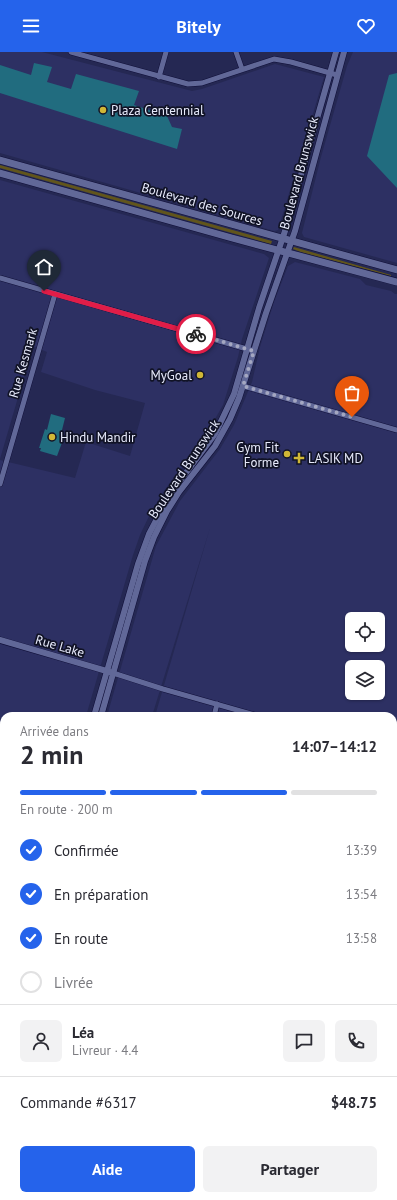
<!DOCTYPE html>
<html lang="fr">
<head>
<meta charset="utf-8">
<style>
	:root { --surface:#fff; --page:#f2f2f3; --text:#2b2b33; --muted:#7c7c81; --line:#e1e1e2; --accent:#2563eb }
	body { margin:0; font-family:"PT Sans",sans-serif; background:var(--page); color:var(--text); height:100vh; display:flex; flex-direction:column; font-size:15px; white-space:nowrap }
	* { box-sizing:border-box; margin:0 }
	p { font-size:13px; color:var(--muted) }
	.icon { flex:none; width:22px; height:22px; fill:none; stroke:currentColor; stroke-width:2; stroke-linecap:round; stroke-linejoin:round }
	.map { position:relative; flex:1; overflow:hidden }
	.sheet { position:absolute; left:0px; top:660px; width:397px; height:488px; display:flex; flex-direction:column; background:var(--surface); border-radius:12px 12px 0 0; box-shadow:0 1px 3px #0004 }
	.sheet>* { flex:none }
	.controls { position:absolute; left:345px; top:560px; display:grid; gap:8px }
	.controls a { display:grid; place-items:center; width:40px; height:40px; border-radius:6px; background:var(--surface); box-shadow:0 1px 3px #0004; font-size:20px }
	.pin { position:absolute; display:grid; place-items:center; width:34px; height:34px; color:#fff; margin:-41px -17px; border-radius:50% 50% 50% 0; rotate:-45deg; box-shadow:0 0 4px #0007 }
	.pin .icon { rotate:45deg }
	.courier { position:absolute; display:grid; place-items:center; width:40px; height:40px; margin:-20px; border:3px solid #e11d48; border-radius:50%; background:#fff; color:#222; box-shadow:0 1px 5px #0007 }
	.head em { font-style:normal; font-weight:700 }
	.head div { display:flex; flex-direction:column-reverse }
	.head { display:flex; align-items:center; justify-content:space-between; height:68px; padding:0 20px }
	h1 { font-size:26px; font-weight:700; line-height:30px }
	.bar { display:grid; grid-template-columns:repeat(4,1fr); gap:6px 4px; align-content:center; height:48px; padding:0 20px }
	.bar i { height:5px; border-radius:3px; background:var(--line) }
	.bar .selected { background:var(--accent) }
	.bar p { grid-column:span 4 }
	.line { display:flex; align-items:center; gap:10px; padding:0 20px; border-top:1px solid var(--line) }
	.line div { flex:1 }
	.round { display:grid; place-items:center; flex:none; width:42px; height:42px; border-radius:6px; background:var(--page) }
	ol { padding:0 20px; list-style:none }
	li { display:flex; align-items:center; gap:12px; height:44px }
	li p { margin-inline-start:auto }
	li .icon { padding:4px; border-radius:50%; background:var(--accent); color:#fff; stroke-width:4 }
	li:last-child { color:var(--muted) }
	li i { width:22px; height:22px; border:2px solid var(--line); border-radius:50% }
	.cta { display:flex; gap:8px; margin-top:auto; padding:8px 20px }
	.cta a { flex:1; height:46px; border-radius:6px; background:var(--accent); color:#fff; font-size:16px; font-weight:700; line-height:46px; text-align:center }
	.cta a+a { background:var(--page); color:var(--text) }
	header { display:flex; justify-content:space-between; align-items:center; height:52px; padding:0 20px; background:var(--accent); color:#fff; font-size:18px; font-weight:700 }
	.map>svg:first-child { display:block }
	.built { fill:#2d3063; fill-rule:evenodd }
	.green { fill:#61551c }
	.building { fill:#216c7f }
	.lines { fill:none; stroke-linecap:round; stroke-linejoin:round }
	.minor-casing { stroke:#0f0e37; stroke-width:6 }
	.tertiary-casing { stroke:#0f0e37; stroke-width:7 }
	.secondary-casing { stroke:#0f0e37; stroke-width:8 }
	.motorway-casing { stroke:#0f0e37; stroke-width:10 }
	.minor { stroke:#616898; stroke-width:5 }
	.tertiary { stroke:#616898; stroke-width:6 }
	.secondary { stroke:#616898; stroke-width:7 }
	.motorway { stroke:#7880dc; stroke-width:9 }
	.done { stroke:#a4a7c1; stroke-width:4; stroke-dasharray:0 7.2 }
	.route { stroke:#e11d48; stroke-width:5 }
	.poi-dot { fill:#d0b736; stroke:#111326; stroke-width:1.5 }
	.labels { text-anchor:middle; dominant-baseline:central; stroke-width:3.5; stroke-linejoin:round; paint-order:stroke }
	.poi-label { font-size:13px; fill:#e8ebfc; stroke:#111326; text-anchor:start }
	.street-label { font-size:13px; fill:#e8ebfc; stroke:#111326 }
</style>
</head>
<body>
<header><svg class="icon" aria-label="menu" viewBox="0 0 24 24"><path d="M4 6h16M4 12h16M4 18h16"/></svg>Bitely<svg class="icon" aria-label="heart" viewBox="0 0 24 24"><path d="M12 20l-8-8c-3-5 5-10 8-4 3-6 11-1 8 4z"/></svg></header>
<div class="map">
<svg width="397" height="1148" viewBox="0 0 397 1148">
	<rect width="100%" height="100%" fill="#252853"/>
	<g class="built">
		<polygon points="0,0 42,0 192,39 202,37 275,12 324,25 278,178 274,179 250,172 0,101"/>
		<polygon points="353,0 397,0 397,211 304,185 302,181 321,105 347,14"/>
		<polygon points="0,128 264,202 269,206 242,287 238,305 223,353 203,388 164,439 151,460 140,483 133,503 86,664 4,664 4,922 0,930 0,408 75,426 86,390 130,404 145,351 95,338 41,320 47,300 33,294 0,407"/>
		<path d="M295 210 360 227 366 233 391 239 395 242H397V844L393 858V664H155L210 476 152 664H107L156 494 180 449 220 397 234 373 252 330 260 295 274 250 288 214ZM352 567H378V593H352ZM352 615H378V641H352Z"/>
		<polygon points="4,970 4,1144 15,1144 14,1148 0,1148 0,979"/>
		<polygon points="397,1087 397,1148 380,1148 381,1144 393,1144 393,1101"/>
		<polygon points="16,1144 311,1144 310,1148 15,1148"/>
	</g>
	<g class="green">
		<polygon points="0,113 272,189 271,192 0,116"/>
		<polygon points="294,195 391,223 391,224 301,200 293,197"/>
	</g>
	<g class="building">
		<polygon points="34,11 52,15 47,30 71,37 76,22 139,39 134,53 167,64 172,75 182,77 177,97 0,41 0,13 31,23"/>
		<polygon points="397,21 397,136 367,104 389,23"/>
		<polygon points="51,362 65,366 61,382 63,388 57,404 40,399 41,396 39,396 45,377 47,378"/>
	</g>
	<g class="lines">
		<g class="minor-casing">
			<g id="minor">
				<polyline points="71,0 188,32 202,31 274,7 291,10 337,23"/>
				<polyline points="236,0 242,17"/>
				<polyline points="159,25 166,0"/>
				<polyline points="0,226 254,299"/>
				<polyline points="243,334 397,378"/>
				<polyline points="0,432 55,242"/>
				<polyline points="113,621 163,637 258,664"/>
				<polyline points="214,664 217,652"/>
				<polyline points="393,703 397,704"/>
				<polyline points="0,880 4,881"/>
				<polyline points="74,1148 75,1144"/>
			</g>
		</g>
		<g class="tertiary-casing">
			<g id="tertiary">
				<polyline points="0,588 110,620"/>
				<polyline points="94,664 138,512 149,482 170,442 215,382 234,342 259,256 285,179 336,0"/>
				<polyline points="101,664 145,509 154,485 167,459 179,440 215,394 230,367 239,346 266,261 295,179 344,0"/>
				<polyline points="0,947 4,938"/>
				<polyline points="0,961 4,953"/>
			</g>
		</g>
		<g class="secondary-casing">
			<g id="secondary">
				<polyline points="0,108 397,218"/>
				<polyline points="0,121 232,186 397,230"/>
				<polyline points="393,880 397,866"/>
				<polyline points="393,1080 397,1066"/>
				<polyline points="316,1148 317,1144"/>
				<polyline points="373,1148 375,1144"/>
			</g>
		</g>
		<g class="motorway-casing">
			<g id="motorway">
				<polyline points="393,950 397,935"/>
				<polyline points="393,1009 397,995"/>
				<polyline points="337,1148 338,1144"/>
				<polyline points="353,1148 355,1144"/>
			</g>
		</g>
		<use href="#minor" class="minor"/>
		<use href="#tertiary" class="tertiary"/>
		<use href="#secondary" class="secondary"/>
		<use href="#motorway" class="motorway"/>
	</g>
	<g class="lines">
		<polyline class="done" points="196,282 254,299 243,334 352,365"/>
		<polyline class="route" points="44,239 196,282"/>
	</g>
	<g class="poi-dot">
		<circle cx="103" cy="58" r="4"/>
		<circle cx="200" cy="323" r="4"/>
		<circle cx="52" cy="385" r="4"/>
		<circle cx="287" cy="402" r="4"/>
		<path d="M297 400h4v4h4v4h-4v4h-4v-4h-4v-4h4z"/>
	</g>
	<g class="labels">
		<g class="poi-label">
			<text x="111" y="58">Plaza Centennial</text>
			<text x="192" y="323" text-anchor="end">MyGoal</text>
			<text x="60" y="385">Hindu Mandir</text>
			<text x="279" y="395" text-anchor="end">Gym Fit<tspan x="279" dy="15">Forme</tspan></text>
			<text x="308" y="406">LASIK MD</text>
		</g>
		<g class="street-label">
			<text transform="translate(299 121) rotate(-75)">Boulevard Brunswick</text>
			<text transform="translate(202 152) rotate(16)">Boulevard des Sources</text>
			<text transform="translate(23 311) rotate(-74)">Rue Kesmark</text>
			<text transform="translate(184 417) rotate(-56)">Boulevard Brunswick</text>
			<text transform="translate(60 594) rotate(16)">Rue Lake</text>
		</g>
	</g>
</svg>
<div class="controls">
<a><svg class="icon" aria-label="locate" viewBox="0 0 24 24"><circle cx="12" cy="12" r="6"/><path d="M12 2v4M12 18v4M2 12h4M18 12h4"/></svg></a>
<a><svg class="icon" aria-label="layers" viewBox="0 0 24 24"><path d="M12 4l9 5-9 5-9-5zM3 14l9 5 9-5"/></svg></a>
</div>
<div class="pin" style="left:352px;top:365px;background:#ea580c"><svg class="icon" aria-label="bag" viewBox="0 0 24 24"><path d="M5 8h14l-1 12H6zM9 8a3 3 0 0 1 6 0"/></svg></div>
<div class="pin" style="left:44px;top:239px;background:#1f2937"><svg class="icon" aria-label="home" viewBox="0 0 24 24"><path d="M3 11l9-7 9 7M6 9v11h12V9"/></svg></div>
<div class="courier" style="left:196px;top:282px"><svg class="icon" aria-label="bike" viewBox="0 0 24 24"><circle cx="6" cy="16" r="4"/><circle cx="18" cy="16" r="4"/><path d="M6 16l4-8h5l3 8M10 8l3 8H6M13 5h3"/></svg></div>
<section class="sheet">
<div class="head"><div><h1>2 min</h1><p>Arrivée dans</p></div><em>14:07–14:12</em></div>
<div class="bar"><i class="selected"></i><i class="selected"></i><i class="selected"></i><i></i><p>En route · 200 m</p></div>
<ol>
<li><svg class="icon" aria-label="check" viewBox="0 0 24 24"><path d="M5 12l5 5 9-10"/></svg>Confirmée<p>13:39</p></li>
<li><svg class="icon" aria-label="check" viewBox="0 0 24 24"><path d="M5 12l5 5 9-10"/></svg>En préparation<p>13:54</p></li>
<li><svg class="icon" aria-label="check" viewBox="0 0 24 24"><path d="M5 12l5 5 9-10"/></svg>En route<p>13:58</p></li>
<li><i></i>Livrée</li>
</ol>
<div class="line" style="height:72px"><a class="round"><svg class="icon" aria-label="person" viewBox="0 0 24 24"><circle cx="12" cy="8" r="4"/><path d="M4 21q1-7 8-7t8 7"/></svg></a><div><b>Léa</b><p>Livreur · 4.4</p></div><a class="round"><svg class="icon" aria-label="chat" viewBox="0 0 24 24"><path d="M4 5h16v11H9l-5 4z"/></svg></a><a class="round"><svg class="icon" aria-label="phone" viewBox="0 0 24 24"><path d="M5 4h4l2 5-3 2q2 4 5 5l2-3 5 2v4C11 20 4 13 5 4z"/></svg></a></div>
<div class="line" style="height:52px"><div>Commande #6317</div><b>$48.75</b></div>
<div class="cta"><a>Aide</a><a>Partager</a></div>
</section>
</div>
</body>
</html>
